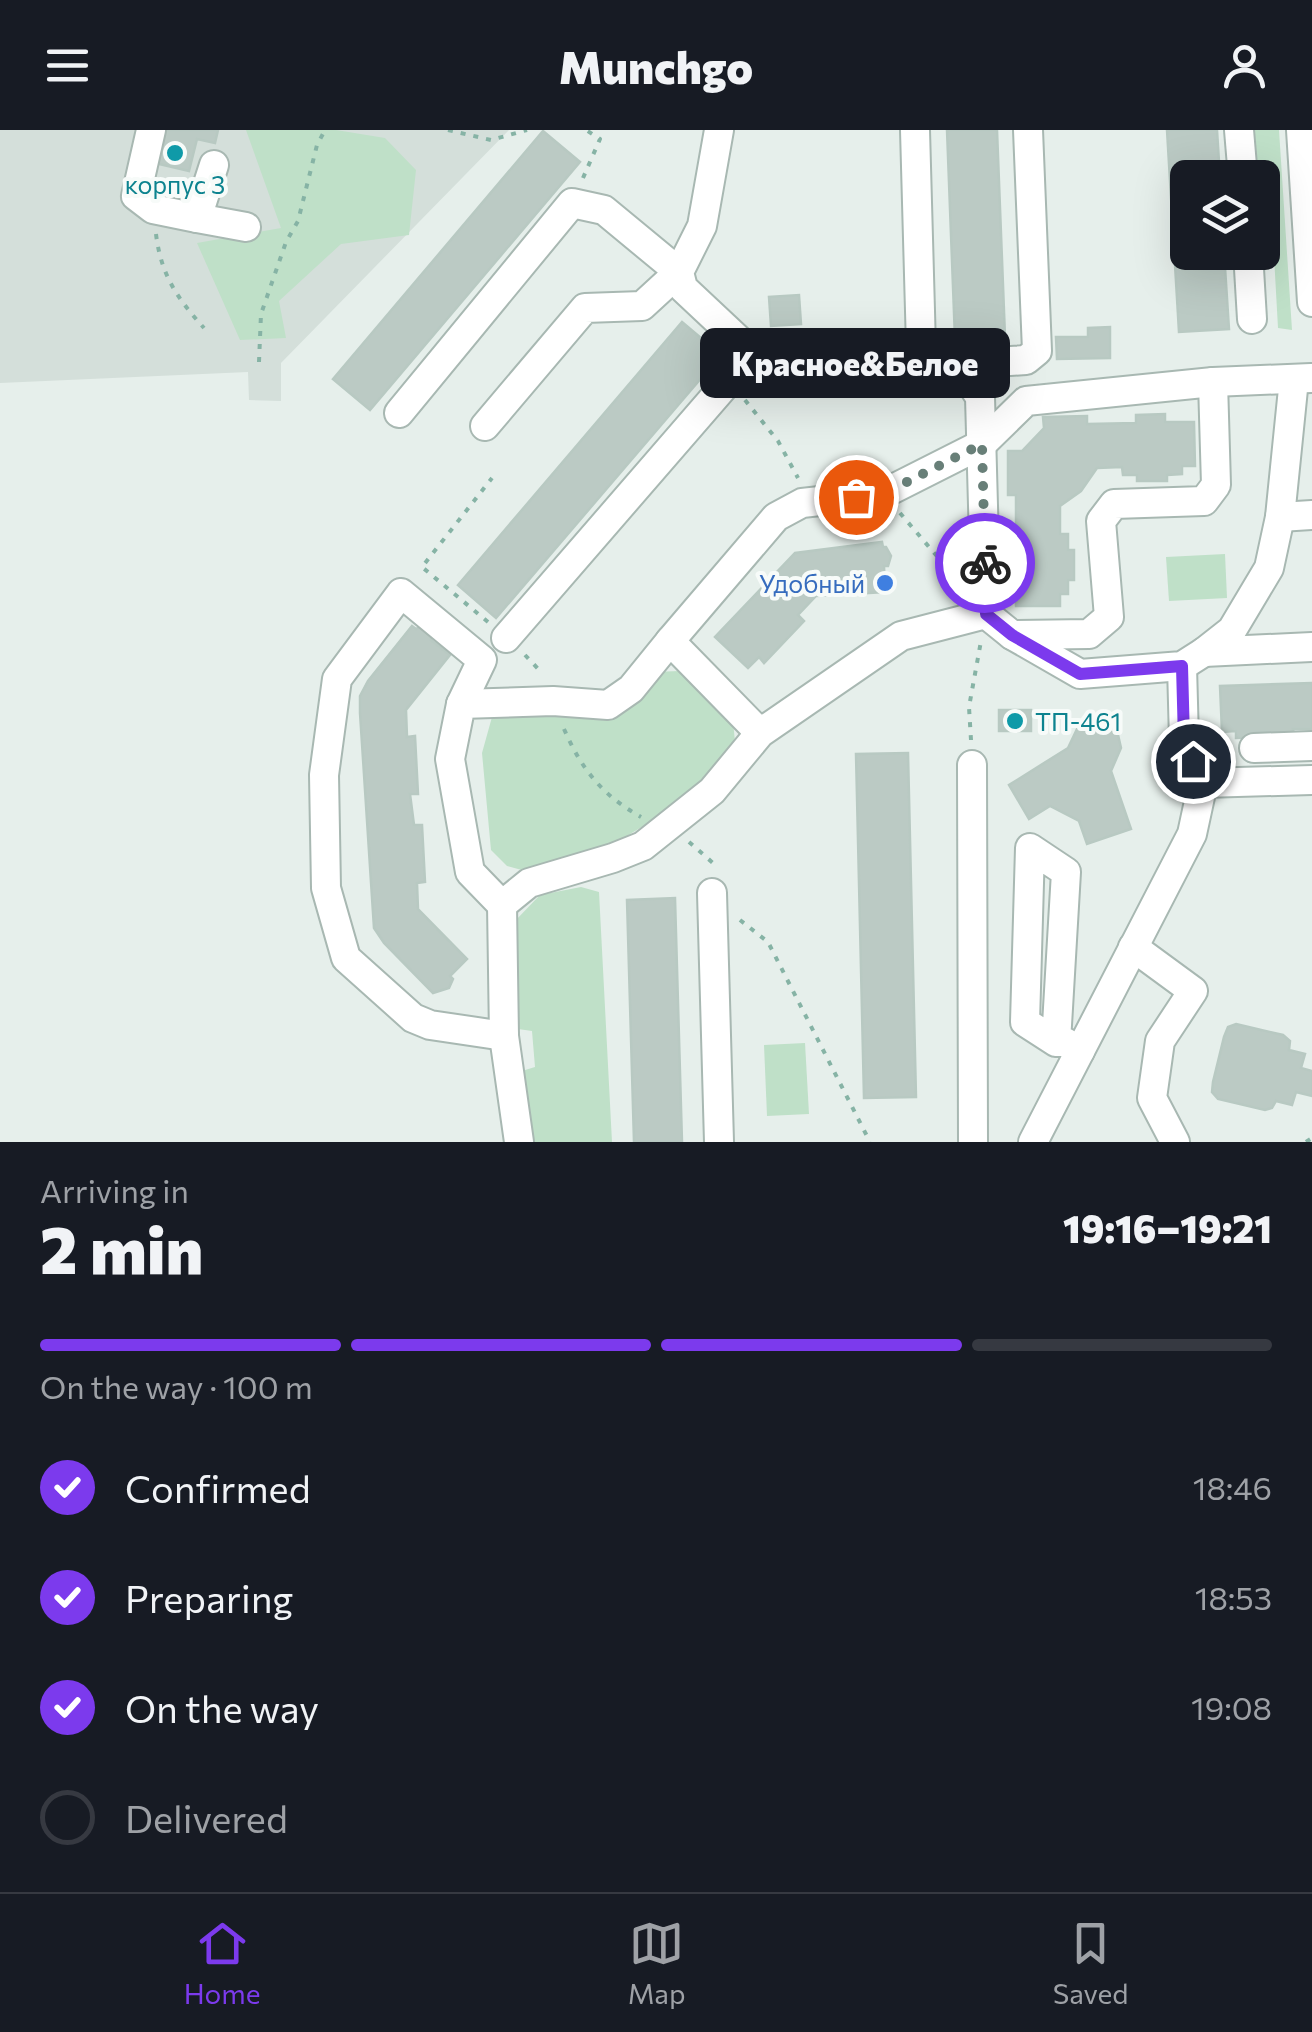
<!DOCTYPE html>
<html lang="en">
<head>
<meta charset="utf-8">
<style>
	:root { --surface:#171b24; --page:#20242c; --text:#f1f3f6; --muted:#9ea1a6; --line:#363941; --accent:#7c3aed }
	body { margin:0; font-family:Commissioner,sans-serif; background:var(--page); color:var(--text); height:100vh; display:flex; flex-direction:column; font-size:38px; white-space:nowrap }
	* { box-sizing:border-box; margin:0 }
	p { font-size:32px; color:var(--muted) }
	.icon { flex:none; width:55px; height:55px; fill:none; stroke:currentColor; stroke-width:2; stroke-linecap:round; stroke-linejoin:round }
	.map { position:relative; height:1012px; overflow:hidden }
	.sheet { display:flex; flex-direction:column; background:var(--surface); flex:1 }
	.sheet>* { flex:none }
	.buttons { position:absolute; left:1170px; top:30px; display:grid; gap:20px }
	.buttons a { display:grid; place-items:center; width:110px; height:110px; border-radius:15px; background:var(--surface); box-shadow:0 10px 40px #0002; font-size:50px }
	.pin { position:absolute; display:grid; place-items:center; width:85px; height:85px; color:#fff; margin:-42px; border:5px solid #fff; border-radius:50%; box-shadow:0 2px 10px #0007 }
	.courier { position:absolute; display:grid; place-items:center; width:100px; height:100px; margin:-50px; border:8px solid #7c3aed; border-radius:50%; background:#fff; color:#222; box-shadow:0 2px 12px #0007 }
	.bubble { position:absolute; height:70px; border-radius:15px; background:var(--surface); box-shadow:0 10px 40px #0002; font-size:32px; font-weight:800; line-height:70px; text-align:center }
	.head em { font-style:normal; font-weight:800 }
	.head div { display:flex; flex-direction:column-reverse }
	.head { display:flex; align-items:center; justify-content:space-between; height:170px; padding:0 40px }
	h1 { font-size:65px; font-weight:800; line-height:75px }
	.bar { display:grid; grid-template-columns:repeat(4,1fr); gap:15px 10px; align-content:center; height:120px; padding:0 40px }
	.bar i { height:12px; border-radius:8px; background:var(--line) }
	.bar .selected { background:var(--accent) }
	.bar p { grid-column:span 4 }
	ol { padding:0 40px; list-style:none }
	li { display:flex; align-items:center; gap:30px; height:110px }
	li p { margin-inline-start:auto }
	li .icon { padding:10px; border-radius:50%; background:var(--accent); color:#fff; stroke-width:4 }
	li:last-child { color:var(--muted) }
	li i { width:55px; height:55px; border:5px solid var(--line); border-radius:50% }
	header { display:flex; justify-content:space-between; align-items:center; height:130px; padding:0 40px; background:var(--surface); font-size:45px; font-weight:800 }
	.dock { display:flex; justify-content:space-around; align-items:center; height:140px; border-top:2px solid var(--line); background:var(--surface); font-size:28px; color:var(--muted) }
	.dock a { display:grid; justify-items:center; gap:5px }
	.dock .selected { color:var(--accent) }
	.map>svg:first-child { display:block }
	.built { fill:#d4dfda }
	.green { fill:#bfe0c8 }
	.building { fill:#bbcac4; stroke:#b8c9c2; stroke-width:2.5 }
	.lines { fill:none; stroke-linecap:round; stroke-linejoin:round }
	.minor-casing { stroke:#a8b8b2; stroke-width:32 }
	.path { stroke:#86b3a5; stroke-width:4; stroke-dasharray:5 8; stroke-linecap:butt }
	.minor { stroke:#fff; stroke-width:28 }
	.done { stroke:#687f78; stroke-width:10; stroke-dasharray:0 18 }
	.route { stroke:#7c3aed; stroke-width:12 }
	.culture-dot { fill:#0f9aa8; stroke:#f7fbf9; stroke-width:4 }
	.shop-dot { fill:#3f7fe0; stroke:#f7fbf9; stroke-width:4 }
	.labels { text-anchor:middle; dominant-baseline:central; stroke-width:8; stroke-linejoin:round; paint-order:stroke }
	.culture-label { font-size:25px; fill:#0d838f; stroke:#f7fbf9 }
	.shop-label { font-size:25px; fill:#366cbe; stroke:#f7fbf9; text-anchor:end }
</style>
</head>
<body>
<header><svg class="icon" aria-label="menu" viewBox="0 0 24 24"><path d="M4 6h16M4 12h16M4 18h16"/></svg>Munchgo<svg class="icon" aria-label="person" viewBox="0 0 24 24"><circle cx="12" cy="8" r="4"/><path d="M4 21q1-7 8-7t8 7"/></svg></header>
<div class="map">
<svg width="1312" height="1012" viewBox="0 0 1312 1012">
	<rect width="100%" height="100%" fill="#e6efeb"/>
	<polygon class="built" points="0,0 509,0 281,233 281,271 249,270 248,242 0,253"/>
	<g class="green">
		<polygon points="246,0 336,0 385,8 416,40 409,105 341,114 279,171 286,208 240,210 197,113 281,98"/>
		<polygon points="1249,0 1279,0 1292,200 1278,198 1274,126 1257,127 1256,123 1262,122 1262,48 1252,47"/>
		<polygon points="1225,424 1227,468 1169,471 1166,427"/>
		<polygon points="679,541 733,591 735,612 680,673 619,711 529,742 507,736 491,720 482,623 492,587 575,587 618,579 655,542"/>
		<polygon points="581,757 599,762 612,1012 529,1012 522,941 535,937 532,901 518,899 515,791 540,765"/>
		<polygon points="805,913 809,984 767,986 764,915"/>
	</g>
	<g class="building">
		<polygon points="162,0 218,0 215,13 197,9 189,41 155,33"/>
		<polygon points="947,0 997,0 1005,207 955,209"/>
		<polygon points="1167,0 1217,0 1220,48 1188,48 1188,122 1224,122 1229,199 1179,202"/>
		<polygon points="543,1 580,32 370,280 333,249"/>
		<polygon points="799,165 801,194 771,196 769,167"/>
		<polygon points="682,192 721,225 496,488 458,455"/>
		<polygon points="1110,197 1110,228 1057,229 1056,207 1088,207 1088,198"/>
		<polygon points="1165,284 1165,292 1194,292 1195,336 1182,336 1182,344 1167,345 1167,351 1137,351 1137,345 1123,345 1122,337 1097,338 1081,361 1060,376 1060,404 1068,404 1068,420 1074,420 1074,450 1068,450 1068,464 1060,464 1060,476 1016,476 1015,449 1008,449 1008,421 1016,420 1016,365 1008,365 1008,321 1022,321 1044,298 1043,287 1087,286 1087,294 1136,293 1136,285"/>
		<polygon points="882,412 883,417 886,417 891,426 888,436 884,436 885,462 816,466 798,485 804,491 764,533 759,527 748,538 715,507 795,423"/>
		<polygon points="412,496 416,499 423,496 432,502 431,510 450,525 406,580 407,607 415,606 418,664 410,664 414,695 422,695 425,752 417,753 418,779 467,829 450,846 453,849 449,858 433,863 384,813 374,798 360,583 360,566 368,551"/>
		<polygon points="1312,553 1312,599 1293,599 1294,606 1236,608 1236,601 1222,602 1220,556"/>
		<rect x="999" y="580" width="32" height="21"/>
		<polygon points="1088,592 1118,605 1121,618 1111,641 1131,699 1087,714 1079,691 1050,676 1029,689 1009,655 1068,618 1078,597"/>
		<polygon points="908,623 916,967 864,968 856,624"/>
		<polygon points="675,768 682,1012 634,1012 627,770"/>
		<polygon points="1236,894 1283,905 1290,911 1289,920 1305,924 1301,938 1312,941 1312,966 1296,962 1292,975 1276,971 1272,978 1265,980 1218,969 1212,962 1213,952 1224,907 1228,897"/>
	</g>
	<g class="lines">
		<g class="minor-casing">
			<g id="minor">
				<polyline points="151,0 136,66 153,79 197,88 214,35"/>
				<polyline points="915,0 921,217 941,234 965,244 980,267 986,484 1012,505 1080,544 1182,536 1204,522 1232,500 1269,438 1280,387 1294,249"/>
				<polyline points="1239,0 1243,48"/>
				<polyline points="1301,0 1312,172"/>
				<polyline points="197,88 246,97"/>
				<polyline points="1248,122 1252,189"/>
				<polyline points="965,244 980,233 1026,230 1037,221 1028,0"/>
				<polyline points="399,283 572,73 604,80 679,142 642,176 585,178 485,296"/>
				<polyline points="1280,387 1312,385"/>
				<polyline points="1012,505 1089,504 1109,487 1101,391 1114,374 1204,371 1216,355 1213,252"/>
				<polyline points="506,508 739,239 747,218 683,158 679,142 702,96 719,0"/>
				<polyline points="670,511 776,387 802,373 883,364 982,314 1026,271 1213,252 1311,248"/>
				<polyline points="1204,522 1312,517"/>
				<polyline points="1182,536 1184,610 1203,653 1312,650"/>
				<polyline points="461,574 482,530 401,463 337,549 324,645 326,758 346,828 413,888 430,895 504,906"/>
				<polyline points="760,603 712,661 643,716 613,728 529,753 502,775 470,742 450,629 461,574 553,571 608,575 631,559 670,511 760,603 901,506 986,484"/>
				<polyline points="1254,618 1312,616"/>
				<polyline points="972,635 973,1012"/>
				<polyline points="712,763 719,1012"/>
				<polyline points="502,775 504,906 519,1012"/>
				<polyline points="1133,817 1193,861 1160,911 1152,968 1175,1012"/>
				<polyline points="1056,912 1066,742 1030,718 1025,892 1056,912 1065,912 1080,921"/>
				<polyline points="1033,1012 1192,704 1203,653"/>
			</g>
		</g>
		<g class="path">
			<polyline points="448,0 491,10 527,0"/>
			<polyline points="583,48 600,9 586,0"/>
			<path d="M156 104C161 145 177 168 204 198"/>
			<polyline points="259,232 261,184 286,112 298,91 317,15 325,0"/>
			<polyline points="745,270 778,311 798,348"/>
			<polyline points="900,383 959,452"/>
			<polyline points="488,492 422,437 492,348"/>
			<polyline points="525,525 542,543"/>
			<path d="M564 599C582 640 602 665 641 687"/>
			<polyline points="971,610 969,577 981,511"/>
			<polyline points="689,712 713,733 712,737"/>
			<polyline points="740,790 768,812 870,1012"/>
			<polyline points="1306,1012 1312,1008"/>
		</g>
		<use href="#minor" class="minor"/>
	</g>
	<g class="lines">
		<polyline class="done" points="856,367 883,364 982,314 985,433"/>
		<polyline class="route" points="985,433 986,484 1012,505 1080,544 1182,536 1184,610 1193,631"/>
	</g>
	<g class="culture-dot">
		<circle cx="175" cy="23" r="10"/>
		<circle cx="1015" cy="591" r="10"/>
	</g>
	<circle class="shop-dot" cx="885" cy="453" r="10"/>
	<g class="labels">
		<g class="culture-label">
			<text x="175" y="54">корпус 3</text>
			<text x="1035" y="591" text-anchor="start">ТП-461</text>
		</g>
		<g class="shop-label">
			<text x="865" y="453">Удобный</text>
		</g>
	</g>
</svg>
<div class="buttons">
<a><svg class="icon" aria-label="layers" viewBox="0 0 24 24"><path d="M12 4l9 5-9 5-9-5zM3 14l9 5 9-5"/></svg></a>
</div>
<div class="pin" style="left:856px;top:367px;background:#ea580c"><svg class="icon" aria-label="bag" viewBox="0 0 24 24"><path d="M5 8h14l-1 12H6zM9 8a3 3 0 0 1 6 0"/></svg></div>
<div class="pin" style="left:1193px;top:631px;background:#1f2937"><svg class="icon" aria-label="home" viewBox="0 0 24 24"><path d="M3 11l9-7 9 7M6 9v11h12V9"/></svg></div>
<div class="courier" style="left:985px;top:433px"><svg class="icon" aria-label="bike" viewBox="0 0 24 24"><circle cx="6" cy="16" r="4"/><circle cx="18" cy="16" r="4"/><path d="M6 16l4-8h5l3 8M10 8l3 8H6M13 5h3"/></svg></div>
<div class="bubble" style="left:700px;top:198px;width:310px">Красное&amp;Белое</div>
</div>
<section class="sheet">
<div class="head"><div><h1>2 min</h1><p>Arriving in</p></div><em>19:16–19:21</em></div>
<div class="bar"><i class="selected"></i><i class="selected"></i><i class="selected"></i><i></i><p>On the way · 100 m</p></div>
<ol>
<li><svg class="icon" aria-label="check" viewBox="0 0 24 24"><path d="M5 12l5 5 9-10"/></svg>Confirmed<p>18:46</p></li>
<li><svg class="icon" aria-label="check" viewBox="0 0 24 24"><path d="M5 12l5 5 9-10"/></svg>Preparing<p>18:53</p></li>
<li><svg class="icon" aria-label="check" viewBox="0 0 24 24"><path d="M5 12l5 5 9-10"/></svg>On the way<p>19:08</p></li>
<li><i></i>Delivered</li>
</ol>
</section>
<nav class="dock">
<a class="selected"><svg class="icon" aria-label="home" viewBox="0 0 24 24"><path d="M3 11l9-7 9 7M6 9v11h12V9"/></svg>Home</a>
<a><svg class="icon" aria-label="map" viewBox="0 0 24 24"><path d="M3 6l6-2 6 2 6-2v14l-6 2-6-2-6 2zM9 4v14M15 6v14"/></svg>Map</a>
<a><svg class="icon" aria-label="saved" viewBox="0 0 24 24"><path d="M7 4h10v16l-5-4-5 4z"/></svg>Saved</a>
</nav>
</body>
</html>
